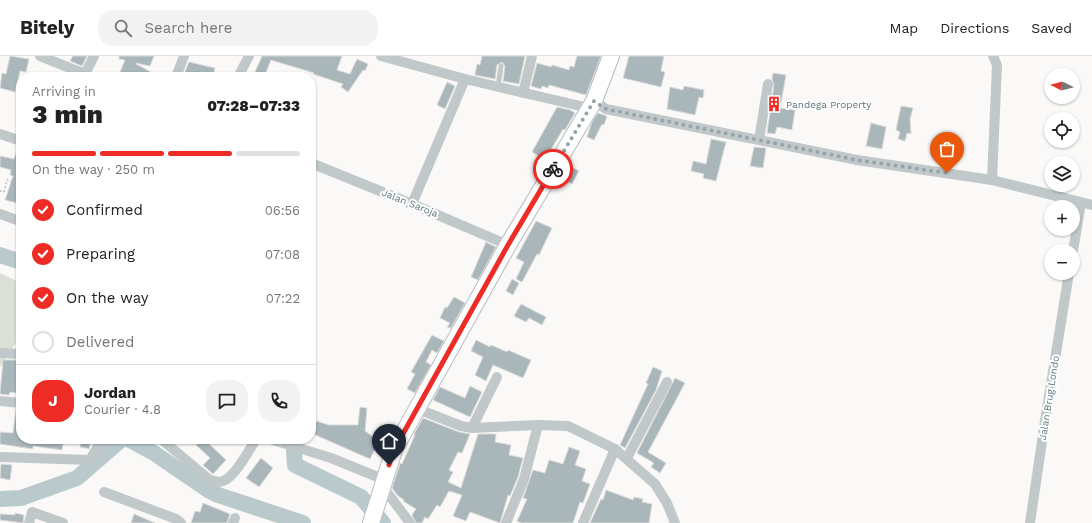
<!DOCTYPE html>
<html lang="en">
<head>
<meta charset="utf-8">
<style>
	:root { --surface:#fff; --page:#f2f2f2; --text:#222; --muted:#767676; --line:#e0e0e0; --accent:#ed2c25 }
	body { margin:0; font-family:"Work Sans",sans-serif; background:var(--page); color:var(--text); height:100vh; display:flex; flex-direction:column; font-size:15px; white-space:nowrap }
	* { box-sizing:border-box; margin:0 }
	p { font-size:13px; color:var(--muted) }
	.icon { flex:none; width:22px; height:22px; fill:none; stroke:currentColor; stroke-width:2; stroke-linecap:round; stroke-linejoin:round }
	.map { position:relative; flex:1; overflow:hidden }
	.details { position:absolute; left:16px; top:16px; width:300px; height:372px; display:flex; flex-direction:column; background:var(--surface); border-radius:16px; box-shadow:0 1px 3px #0004 }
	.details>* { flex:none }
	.needle { width:26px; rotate:276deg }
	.tools { position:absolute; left:1044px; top:12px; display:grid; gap:8px }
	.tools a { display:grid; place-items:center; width:36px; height:36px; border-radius:50%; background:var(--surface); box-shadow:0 1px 3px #0004; font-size:20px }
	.pin { position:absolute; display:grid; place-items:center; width:34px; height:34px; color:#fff; margin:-41px -17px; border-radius:50% 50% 50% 0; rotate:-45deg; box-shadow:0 0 4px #0007 }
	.pin .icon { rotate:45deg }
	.courier { position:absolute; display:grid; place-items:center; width:40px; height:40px; margin:-20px; border:3px solid #ed2c25; border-radius:50%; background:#fff; color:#222; box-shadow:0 1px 5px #0007 }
	.head em { font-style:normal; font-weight:800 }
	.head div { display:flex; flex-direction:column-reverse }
	.head { display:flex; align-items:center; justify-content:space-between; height:68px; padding:0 16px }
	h1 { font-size:26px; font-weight:800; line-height:30px }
	.bar { display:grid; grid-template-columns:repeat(4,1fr); gap:6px 4px; align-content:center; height:48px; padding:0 16px }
	.bar i { height:5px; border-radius:3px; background:var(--line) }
	.bar .on { background:var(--accent) }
	.bar p { grid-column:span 4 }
	.line { display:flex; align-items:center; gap:10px; padding:0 16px; border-top:1px solid var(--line) }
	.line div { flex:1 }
	.round { display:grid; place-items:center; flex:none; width:42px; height:42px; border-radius:16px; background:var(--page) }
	ol { padding:0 16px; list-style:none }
	li { display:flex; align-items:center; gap:12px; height:44px }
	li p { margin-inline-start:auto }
	li .icon { padding:4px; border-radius:50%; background:var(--accent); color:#fff; stroke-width:4 }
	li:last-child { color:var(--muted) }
	li i { width:22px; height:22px; border:2px solid var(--line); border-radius:50% }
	header { display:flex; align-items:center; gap:24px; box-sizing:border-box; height:56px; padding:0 20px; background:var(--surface); border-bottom:1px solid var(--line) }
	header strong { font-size:19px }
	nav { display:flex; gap:22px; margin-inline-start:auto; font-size:14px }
	.search { width:280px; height:36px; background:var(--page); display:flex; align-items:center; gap:10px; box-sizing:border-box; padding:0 14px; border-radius:16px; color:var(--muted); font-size:15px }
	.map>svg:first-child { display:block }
	.green { fill:#dbe0d6 }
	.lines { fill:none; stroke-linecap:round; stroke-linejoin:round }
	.river { stroke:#bacacc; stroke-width:16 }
	.building { fill:#a9b6ba; stroke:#dcdbda }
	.primary-casing { stroke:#b6bdc0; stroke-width:18 }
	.path { stroke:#bbc0c2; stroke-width:1.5; stroke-dasharray:2 2; stroke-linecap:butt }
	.lane { stroke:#c0c8ca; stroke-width:5 }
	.street { stroke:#c0c8ca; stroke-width:10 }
	.primary { stroke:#fff; stroke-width:16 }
	.done { stroke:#95a4a8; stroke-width:4; stroke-dasharray:0 7.2 }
	.route { stroke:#ed2c25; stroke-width:5 }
	.labels { text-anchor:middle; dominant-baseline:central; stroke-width:4; stroke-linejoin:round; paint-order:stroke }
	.poi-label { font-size:10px; fill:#5e767e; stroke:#fff; text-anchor:start }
	.street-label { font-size:10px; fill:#5e767e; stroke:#fff }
</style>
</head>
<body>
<header>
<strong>Bitely</strong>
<div class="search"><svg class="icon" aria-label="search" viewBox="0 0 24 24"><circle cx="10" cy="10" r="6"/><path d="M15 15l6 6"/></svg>Search here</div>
<nav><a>Map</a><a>Directions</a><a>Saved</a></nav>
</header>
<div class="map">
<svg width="1092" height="467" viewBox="0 0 1092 467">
	<rect width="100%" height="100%" fill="#faf9f7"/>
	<polygon class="green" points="0,217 21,227 21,279 0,311"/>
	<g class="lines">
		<g class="river">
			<polyline points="0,199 21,206"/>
			<polyline points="128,383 154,397 208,434 218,439 303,467"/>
			<polyline points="294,395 295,409 361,441 383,467"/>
			<polyline points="0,443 21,442 77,422 122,383"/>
		</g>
	</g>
	<g class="building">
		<polygon points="10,0 29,3 26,16 20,15 15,36 0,32 2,17 6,18"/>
		<polygon points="73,0 87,0 82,10 70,5"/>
		<polygon points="119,0 154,0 150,10 136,7 136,8 160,21 118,21 125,4 119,3"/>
		<polygon points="262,0 342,0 337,14 350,18 357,3 368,8 365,15 363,14 348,36 341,31 343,28 313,18 314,17 271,4 264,21 255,16"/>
		<polygon points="482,0 525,0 519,28 503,25 505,10 502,6 497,9 495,23 475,19 477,8 480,9"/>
		<polygon points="577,0 601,0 586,39 549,29 548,32 542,30 541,33 531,30 537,7 551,11 552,9 569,14 570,10 574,11"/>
		<polygon points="629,0 664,0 661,15 665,16 661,31 623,22"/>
		<polygon points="189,6 215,12 213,21 197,21 184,18"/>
		<polygon points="773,17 786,19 780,52 795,54 792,74 777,71 775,78 767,77 774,29 772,23"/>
		<polygon points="447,26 455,30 445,53 437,49"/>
		<polygon points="684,30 704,34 703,42 699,41 695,59 667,53 670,31 683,34"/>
		<polygon points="901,50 913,52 910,63 911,78 907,77 905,85 898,83 900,76 896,74"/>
		<polygon points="557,51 570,54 575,57 565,74 563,73 545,104 532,96"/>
		<polygon points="598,57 607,60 604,69 602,68 594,84 587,81 592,66"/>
		<polygon points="871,67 886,71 882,93 866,90"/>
		<polygon points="711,83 726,86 716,125 703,122 704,118 691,115 693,105 706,108"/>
		<polygon points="18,91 21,91 21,132 17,147 5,144 13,120 10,119 11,114 0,111 0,100 14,103"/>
		<polygon points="754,91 766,92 763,112 750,110"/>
		<polygon points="570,110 579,115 572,128 563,123"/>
		<polygon points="536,165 552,172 539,199 537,198 522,226 516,223 524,206 516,202"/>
		<polygon points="486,186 496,191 478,224 471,221"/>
		<polygon points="512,223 519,227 513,239 506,235"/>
		<polygon points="454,241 465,247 451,272 447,271 450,267 440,262 445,251 447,252"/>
		<polygon points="521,248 546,261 542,269 529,262 526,266 514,260"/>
		<polygon points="432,279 444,285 437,297 432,294 426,306 431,309 415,337 407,333 415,318 411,316"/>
		<polygon points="476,284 490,291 491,289 507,296 508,294 531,304 523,322 493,309 486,325 475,319 483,301 471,295"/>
		<polygon points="3,304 21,304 19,325 21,325 21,338 10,336 9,339 0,338"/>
		<polygon points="653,311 662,315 656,334 625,392 620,389 648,328 646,327"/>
		<polygon points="675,322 685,327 648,396 666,407 660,417 651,411 654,407 637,397"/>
		<polygon points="470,330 482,336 470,361 433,344 440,331 465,342"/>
		<polygon points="360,351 367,352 365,375 379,385 370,403 311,377 311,367 313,364 329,369 358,369"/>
		<polygon points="16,353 21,353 21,383 64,383 62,394 33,390 33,393 0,388 0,376 13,377"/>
		<polygon points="423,362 459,376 470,378 462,397 458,396 449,414 453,416 448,426 461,432 478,378 496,378 495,386 511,389 509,399 523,402 518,421 510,440 508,439 500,467 470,456 466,465 453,460 462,439 449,435 440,451 437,449 428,463 425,461 422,467 416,467 412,459 416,453 403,445 404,444 398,440 392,432 400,408 400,407 402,408 415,379 414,378"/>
		<polygon points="81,383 92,383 89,393 80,391"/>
		<polygon points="201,383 204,383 226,404 213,418 203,409 210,402 196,389"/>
		<polygon points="569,391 580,395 575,409 586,413 582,425 590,428 583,447 580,446 573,467 521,467 517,465 527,443 523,442 533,414 545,417 549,404 563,408"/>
		<polygon points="261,402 273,412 259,431 246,422"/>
		<polygon points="1,408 12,409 10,424 0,422"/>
		<polygon points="606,434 633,444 634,441 643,443 642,446 652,448 649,467 590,467 601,443 603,444"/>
		<polygon points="203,447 230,458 227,467 191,467 195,455 200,456"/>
		<polygon points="15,457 24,459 23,467 0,464 0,458 15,459"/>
		<polygon points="134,458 155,467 131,467"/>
	</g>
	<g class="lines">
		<g class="primary-casing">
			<polyline id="primary" points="371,467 394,394 508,189 594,45 611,0"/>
		</g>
		<polyline class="path" points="0,135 4,136 7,124 21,128"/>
		<polyline class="lane" points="498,31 501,10"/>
		<g class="street">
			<polyline points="40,0 85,18 94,0"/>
			<polyline points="381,0 465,23 589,52"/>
			<polyline points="176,21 184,0"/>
			<polyline points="238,21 249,0"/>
			<polyline points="523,37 532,0"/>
			<polyline points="594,45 606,53 857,104 992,124 1092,149"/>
			<polyline points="0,78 21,85"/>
			<polyline points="759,84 768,28"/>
			<polyline points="311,107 412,148 508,189"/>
			<polyline points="992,124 997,9 993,0"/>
			<polyline points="412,148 465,23"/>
			<polyline points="0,158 17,164 21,162"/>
			<polyline points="1073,195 1081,147"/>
			<polyline points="0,297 21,298"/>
			<polyline points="0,345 21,347"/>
			<polyline points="418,353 461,370 472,372 538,369 568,370 615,393 655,428 667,447 675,467"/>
			<polyline points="472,372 497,321"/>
			<path d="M161 383 210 424C215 425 219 427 223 425 234 422 250 393 256 383"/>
			<polyline points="270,383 331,402 385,424"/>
			<polyline points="0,401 90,404 102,383"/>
			<polyline points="627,402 667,326"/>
			<polyline points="383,431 410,467"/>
			<polyline points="104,436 176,463 181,467"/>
			<polyline points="29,467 32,456 63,467"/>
			<polyline points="233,467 235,462"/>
			<polyline points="506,467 524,423 538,369"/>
			<polyline points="583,467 615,393"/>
			<polyline points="1030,467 1045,365 1069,217"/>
		</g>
		<use href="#primary" class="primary"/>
	</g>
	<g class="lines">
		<polyline class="done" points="553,113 594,45 606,53 857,104 947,117"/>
		<polyline class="route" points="389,409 394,394 508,189 553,113"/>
	</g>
	<defs>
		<g id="building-bare" transform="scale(1.2)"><path d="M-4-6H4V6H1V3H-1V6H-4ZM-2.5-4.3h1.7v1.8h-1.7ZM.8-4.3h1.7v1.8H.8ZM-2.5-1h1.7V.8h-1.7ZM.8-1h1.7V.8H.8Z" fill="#ed2c25" stroke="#fff" stroke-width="2.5" paint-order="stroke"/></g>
	</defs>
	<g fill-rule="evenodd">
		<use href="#building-bare" x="774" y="48"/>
	</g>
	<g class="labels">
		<g class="poi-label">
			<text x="786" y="48">Pandega Property</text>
		</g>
		<g class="street-label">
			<text transform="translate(410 147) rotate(22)">Jalan Saroja</text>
			<text transform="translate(1049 342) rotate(-81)">Jalan Brug Londo</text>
		</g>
	</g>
</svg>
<div class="tools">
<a><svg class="needle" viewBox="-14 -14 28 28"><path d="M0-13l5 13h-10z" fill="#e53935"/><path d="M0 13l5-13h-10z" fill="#767676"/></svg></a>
<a><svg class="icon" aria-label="locate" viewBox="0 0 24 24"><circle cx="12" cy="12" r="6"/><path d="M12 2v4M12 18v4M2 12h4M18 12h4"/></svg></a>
<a><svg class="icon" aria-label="layers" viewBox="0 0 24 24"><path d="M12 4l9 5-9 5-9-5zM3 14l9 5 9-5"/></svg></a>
<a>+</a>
<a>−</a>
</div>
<div class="pin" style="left:947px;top:117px;background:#ea580c"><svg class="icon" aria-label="bag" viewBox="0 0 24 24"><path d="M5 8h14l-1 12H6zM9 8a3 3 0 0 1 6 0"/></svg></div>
<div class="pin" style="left:389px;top:409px;background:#1f2937"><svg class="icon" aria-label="home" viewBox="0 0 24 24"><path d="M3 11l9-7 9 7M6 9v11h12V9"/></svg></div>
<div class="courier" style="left:553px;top:113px"><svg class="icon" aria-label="bike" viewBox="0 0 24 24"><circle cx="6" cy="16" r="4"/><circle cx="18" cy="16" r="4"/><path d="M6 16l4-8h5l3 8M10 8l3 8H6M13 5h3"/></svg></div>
<section class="details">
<div class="head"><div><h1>3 min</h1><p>Arriving in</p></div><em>07:28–07:33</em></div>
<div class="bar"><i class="on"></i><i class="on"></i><i class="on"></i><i></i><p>On the way · 250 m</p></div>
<ol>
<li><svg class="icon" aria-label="check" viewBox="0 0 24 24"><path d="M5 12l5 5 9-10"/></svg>Confirmed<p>06:56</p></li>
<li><svg class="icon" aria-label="check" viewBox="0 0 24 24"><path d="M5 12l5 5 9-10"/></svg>Preparing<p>07:08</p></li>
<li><svg class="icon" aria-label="check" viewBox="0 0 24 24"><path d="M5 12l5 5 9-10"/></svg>On the way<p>07:22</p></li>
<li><i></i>Delivered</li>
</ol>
<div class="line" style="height:72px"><b class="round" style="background:var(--accent);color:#fff">J</b><div><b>Jordan</b><p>Courier · 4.8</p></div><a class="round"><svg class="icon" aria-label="chat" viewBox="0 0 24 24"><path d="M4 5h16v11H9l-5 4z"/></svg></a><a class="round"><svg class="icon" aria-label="phone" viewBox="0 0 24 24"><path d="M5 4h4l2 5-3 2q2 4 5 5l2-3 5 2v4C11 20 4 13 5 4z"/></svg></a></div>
</section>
</div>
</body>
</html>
